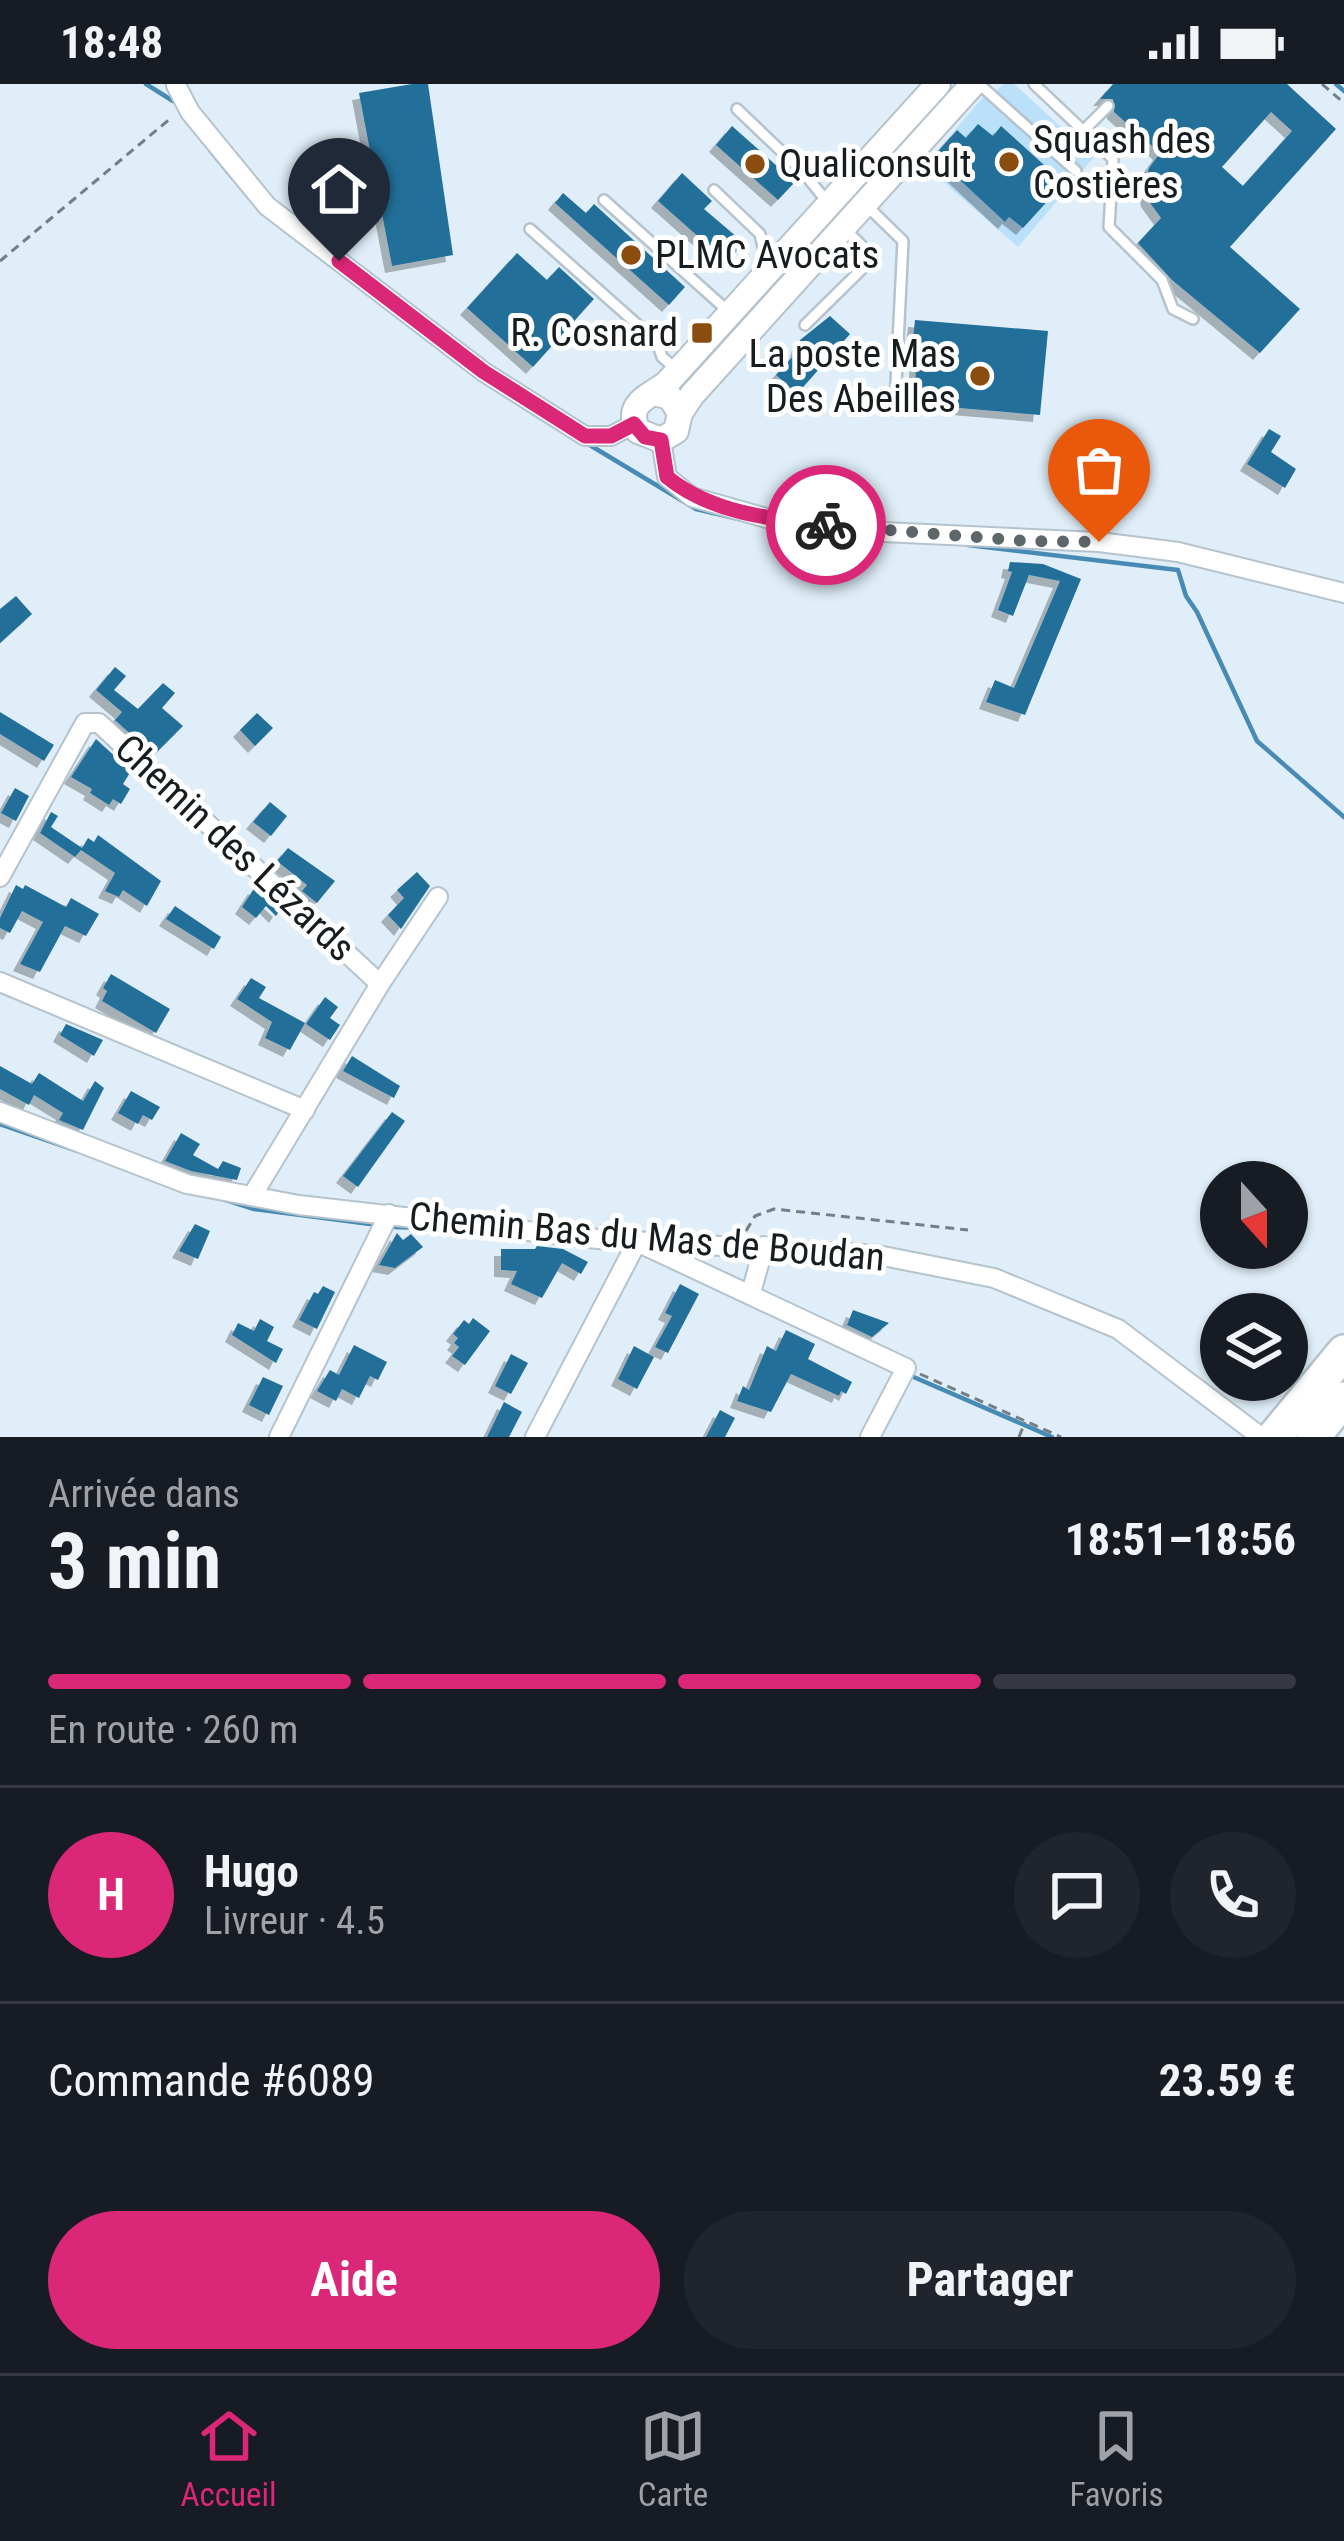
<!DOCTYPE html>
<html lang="fr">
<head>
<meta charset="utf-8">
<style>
	:root { --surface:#171b24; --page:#20242c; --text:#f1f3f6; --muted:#9ea1a6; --line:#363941; --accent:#db2777 }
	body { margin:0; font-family:"Roboto Condensed",sans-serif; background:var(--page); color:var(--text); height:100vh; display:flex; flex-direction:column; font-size:45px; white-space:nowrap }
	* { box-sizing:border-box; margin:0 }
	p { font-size:39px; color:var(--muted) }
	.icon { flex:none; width:66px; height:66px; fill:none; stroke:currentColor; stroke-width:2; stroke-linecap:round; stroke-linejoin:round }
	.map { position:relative; height:1353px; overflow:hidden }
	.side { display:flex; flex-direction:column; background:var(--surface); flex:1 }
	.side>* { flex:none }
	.needle { width:78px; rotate:159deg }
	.controls { position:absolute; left:1200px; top:1077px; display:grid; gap:24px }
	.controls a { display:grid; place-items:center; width:108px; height:108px; border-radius:50%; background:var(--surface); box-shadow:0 3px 9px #0004; font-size:60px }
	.pin { position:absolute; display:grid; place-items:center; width:102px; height:102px; color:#fff; margin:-123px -51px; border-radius:50% 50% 50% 0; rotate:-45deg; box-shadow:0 0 12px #0007 }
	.pin .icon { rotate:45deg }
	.courier { position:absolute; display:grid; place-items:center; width:120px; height:120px; margin:-60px; border:9px solid #db2777; border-radius:50%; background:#fff; color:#222; box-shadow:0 3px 15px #0007 }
	.overview em { font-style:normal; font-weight:700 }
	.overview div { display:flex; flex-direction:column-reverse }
	.overview { display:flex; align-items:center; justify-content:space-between; height:204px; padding:0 48px }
	h1 { font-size:78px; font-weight:700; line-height:90px }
	.bar { display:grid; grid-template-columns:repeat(4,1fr); gap:18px 12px; align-content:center; height:144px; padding:0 48px }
	.bar i { height:15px; border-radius:9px; background:var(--line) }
	.bar .current { background:var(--accent) }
	.bar p { grid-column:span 4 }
	.line { display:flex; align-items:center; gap:30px; padding:0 48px; border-top:3px solid var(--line) }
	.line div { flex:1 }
	.round { display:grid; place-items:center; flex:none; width:126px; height:126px; border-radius:63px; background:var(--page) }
	.action { display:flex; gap:24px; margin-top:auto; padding:24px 48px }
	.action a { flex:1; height:138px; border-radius:72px; background:var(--accent); color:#fff; font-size:48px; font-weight:700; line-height:138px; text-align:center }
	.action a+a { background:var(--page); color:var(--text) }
	.status { display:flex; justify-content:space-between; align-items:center; height:84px; padding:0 60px; background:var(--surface); direction:ltr }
	.status svg { height:33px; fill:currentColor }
	.dock { display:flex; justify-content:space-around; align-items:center; height:168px; border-top:3px solid var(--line); background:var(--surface); font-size:33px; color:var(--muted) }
	.dock a { display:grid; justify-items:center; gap:6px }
	.dock .current { color:var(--accent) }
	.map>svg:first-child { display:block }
	.green { fill:#bbe0fa }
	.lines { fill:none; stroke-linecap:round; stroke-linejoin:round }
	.stream { stroke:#478bb5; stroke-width:4.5 }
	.building { fill:#246f9a; fill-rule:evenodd; filter:url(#shadow) }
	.service-casing { stroke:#b5c3cd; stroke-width:14 }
	.minor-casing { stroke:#b5c3cd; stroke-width:22 }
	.secondary-casing { stroke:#b5c3cd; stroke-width:28 }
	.motorway-casing { stroke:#b5c3cd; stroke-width:38 }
	.path { stroke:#747e84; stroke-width:3; stroke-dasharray:9 6; stroke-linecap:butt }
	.service { stroke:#fff; stroke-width:9 }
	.minor { stroke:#fff; stroke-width:18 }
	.secondary { stroke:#fff; stroke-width:24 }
	.motorway { stroke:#fff; stroke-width:33 }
	.done { stroke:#5d666b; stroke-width:12; stroke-dasharray:0 21.6 }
	.route { stroke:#db2777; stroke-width:15 }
	.poi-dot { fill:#8a4d0f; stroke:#fff; stroke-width:4.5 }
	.labels { text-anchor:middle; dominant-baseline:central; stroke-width:10; stroke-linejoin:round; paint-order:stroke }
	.poi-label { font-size:39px; fill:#171c1f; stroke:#fff; text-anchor:start }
	.street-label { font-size:39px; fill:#171c1f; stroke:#fff }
</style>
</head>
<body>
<div class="status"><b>18:48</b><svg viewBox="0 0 49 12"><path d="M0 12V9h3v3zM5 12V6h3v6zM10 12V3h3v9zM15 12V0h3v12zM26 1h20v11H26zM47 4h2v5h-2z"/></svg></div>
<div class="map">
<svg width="1344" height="1353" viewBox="0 0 1344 1353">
	<defs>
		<filter id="shadow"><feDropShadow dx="-7" dy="7" stdDeviation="0" flood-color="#0004"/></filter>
	</defs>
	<rect width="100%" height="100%" fill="#dfeef8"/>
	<polygon class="green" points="1003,0 1014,0 1094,73 1018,163 925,82 983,13 989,15"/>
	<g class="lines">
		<g class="stream">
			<polyline points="146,0 173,17"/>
			<polyline points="1336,0 1344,7"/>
			<polyline points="210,66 233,94"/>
			<polyline points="588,360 696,425 820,454 878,456"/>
			<polyline points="968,461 1178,486 1186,512 1197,528 1257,657 1344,733"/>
			<polyline points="0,1040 75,1066"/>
			<polyline points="223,1115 254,1125 370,1140"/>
			<polyline points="395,1143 423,1144"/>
			<polyline points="909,1291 1052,1353"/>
		</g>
	</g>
	<g class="building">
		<polygon points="412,0 428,0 453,171 392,182 359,9"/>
		<path d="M1113 0H1287L1336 45 1230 163 1300 225 1260 269 1172 196 1138 159 1161 134 1148 116 1145 99 1149 84 1160 69 1114 28 1113 15H1100ZM1271 28 1292 47 1243 102 1222 83Z"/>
		<polygon points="978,40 993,52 1001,42 1064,99 1023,144 1009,133 1005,138 934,72 957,46 966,54"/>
		<polygon points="732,42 795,98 778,116 716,61"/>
		<polygon points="682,89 712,117 704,125 744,159 727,178 658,117"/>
		<polygon points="563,109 586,129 594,120 685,203 669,221 555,119"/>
		<polygon points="517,169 547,196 559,183 594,215 533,283 467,224"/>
		<polygon points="830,232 850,250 797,310 776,291 796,269 800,256"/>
		<polygon points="915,236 1048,247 1040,331 913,320 918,264 912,264"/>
		<polygon points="1269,345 1281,352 1271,368 1296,385 1285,404 1247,380"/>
		<polygon points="1010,478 1043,480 1081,495 1025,631 986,618 995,596 1014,604 1060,497 1029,491 1013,532 998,526 1012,488 1008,487"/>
		<polygon points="16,512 32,530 0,559 0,525"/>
		<polygon points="115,583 126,592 114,606 138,625 163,599 175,609 162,624 183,642 154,671 115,636 122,628 96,606"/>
		<polygon points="0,628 54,661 44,677 0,650"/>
		<polygon points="257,629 273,644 255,662 240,646"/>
		<polygon points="96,655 131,687 123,700 130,705 121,720 113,715 109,721 90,709 92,705 71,693"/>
		<polygon points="15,704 29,712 16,737 1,729"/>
		<polygon points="270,718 287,732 271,752 253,738"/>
		<polygon points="51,728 58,732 51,743 82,764 88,754 94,758 98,751 161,797 147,822 123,806 119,813 105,807 115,789 81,766 75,773 40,749"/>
		<polygon points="288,764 335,797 317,819 302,807 307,801 277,777"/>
		<polygon points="417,788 430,802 401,845 388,831 404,814 397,806"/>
		<polygon points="16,801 23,805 25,801 66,823 71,814 99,830 86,852 65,842 40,888 20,880 43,838 22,827 10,849 0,844 0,834"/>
		<polygon points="255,803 280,826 276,832 266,822 256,834 242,823"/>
		<polygon points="175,822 221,853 214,865 166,835"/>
		<polygon points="111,890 170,925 156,949 102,917 107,907 103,904"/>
		<polygon points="251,894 266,903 259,914 305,939 290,966 265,954 272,938 237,915"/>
		<polygon points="325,913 338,923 330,934 340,941 330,956 306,940"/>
		<polygon points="66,940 103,956 94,972 60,951"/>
		<polygon points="352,972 400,1002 394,1014 343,987"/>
		<polygon points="0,982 32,1000 39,989 83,1017 95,997 104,1004 83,1046 59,1036 63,1029 34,1011 29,1021 0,1005"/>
		<polygon points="131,1007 160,1023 152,1036 143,1031 138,1040 118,1029"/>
		<polygon points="392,1028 405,1037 358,1103 343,1092"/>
		<polygon points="181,1049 200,1060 193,1071 218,1085 223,1077 241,1084 237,1096 191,1087 165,1077"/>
		<polygon points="195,1140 210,1147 198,1175 179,1167"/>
		<polygon points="397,1149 403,1156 411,1150 423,1163 395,1184 379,1181"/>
		<polygon points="537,1162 563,1165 588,1178 581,1190 562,1179 542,1214 511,1200 517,1187 501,1186 501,1165 535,1165"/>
		<polygon points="680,1200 699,1210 668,1269 655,1263 672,1232 665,1229"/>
		<polygon points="323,1202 335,1208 317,1245 299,1236 314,1208 318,1210"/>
		<polygon points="853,1226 889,1239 872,1253 847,1241"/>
		<polygon points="473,1234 490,1247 465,1281 452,1272 459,1263 454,1259 458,1254 453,1250 464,1236 469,1240"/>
		<polygon points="260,1235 274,1243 267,1257 283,1265 276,1279 232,1251 238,1239 254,1247"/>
		<polygon points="786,1246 815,1260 808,1275 852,1298 846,1310 841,1307 839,1312 791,1290 771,1328 737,1317 743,1302 749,1306 767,1262 776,1267"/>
		<polygon points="354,1261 387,1278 378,1296 370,1292 359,1314 342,1305 336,1317 317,1307 330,1286 339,1291"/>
		<polygon points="634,1262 654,1273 637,1305 618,1295"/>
		<polygon points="511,1270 528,1279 511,1310 495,1302"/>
		<polygon points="263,1293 283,1302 269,1331 249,1321"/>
		<polygon points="504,1318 522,1328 509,1353 487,1353"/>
		<polygon points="720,1326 735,1334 725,1353 706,1353"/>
	</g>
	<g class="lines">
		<g class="service-casing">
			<g id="service">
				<polyline points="979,0 1076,87"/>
				<polyline points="1034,0 1113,75 1109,143 1162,196 1173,225 1193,235"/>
				<polyline points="737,25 803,88 829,120"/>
				<polyline points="1084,46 1108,22"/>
				<polyline points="714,106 760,150 763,163 777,177"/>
				<polyline points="604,116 729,228"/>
				<polyline points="865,120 903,157 895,320"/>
				<polyline points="530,145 657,258 662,273 676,285"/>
				<polyline points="805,241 868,179 869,169 844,144"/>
			</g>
		</g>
		<g class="minor-casing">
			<g id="minor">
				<polyline points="176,1 190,28 267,122 484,288 585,352 611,352 634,340"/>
				<polyline points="661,356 667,393 692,413 770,435 883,448 1099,458 1178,468 1344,509"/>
				<polyline points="0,793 85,639 99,639 380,900"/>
				<polyline points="0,898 305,1026"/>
				<polyline points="0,1028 187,1100 299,1121 598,1155 878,1171 994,1194 1118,1245 1261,1353"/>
				<polyline points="252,1112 380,900 438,813"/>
				<polyline points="751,1209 764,1162"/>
				<polyline points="279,1353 389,1130"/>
				<polyline points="535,1353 637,1158 906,1284 870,1353"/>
			</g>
		</g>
		<g class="secondary-casing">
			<g id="secondary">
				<path d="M654 309 670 313 680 329 676 347 661 356 638 347C624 319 649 313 667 299L938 0"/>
				<polyline points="680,329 692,311 973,0"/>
			</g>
		</g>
		<g class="motorway-casing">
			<g id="motorway">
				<polyline points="1274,1353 1344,1268"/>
				<polyline points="1313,1353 1344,1315"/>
			</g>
		</g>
		<g class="path">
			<polyline points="1322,0 1344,19"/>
			<polyline points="0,177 171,34"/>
			<polyline points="746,1147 755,1132 774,1125 968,1146"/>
			<polyline points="920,1290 1061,1353"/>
			<polyline points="1019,1353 1025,1338"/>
		</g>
		<use href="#service" class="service"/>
		<use href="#minor" class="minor"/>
		<use href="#secondary" class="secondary"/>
		<use href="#motorway" class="motorway"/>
	</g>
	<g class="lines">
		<polyline class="done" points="826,441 1025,457 1099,458"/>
		<path class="route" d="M339 177 484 288 585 352H611L634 340 645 353 661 356 667 393C711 429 770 435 826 441"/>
	</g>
	<g class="poi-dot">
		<circle cx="1009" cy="78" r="12"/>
		<circle cx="755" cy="80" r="12"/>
		<circle cx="631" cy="171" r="12"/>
		<rect x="690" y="237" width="24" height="24" rx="6"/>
		<circle cx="980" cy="292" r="12"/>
	</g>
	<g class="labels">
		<g class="poi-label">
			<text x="1033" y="56">Squash des<tspan x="1033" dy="45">Costières</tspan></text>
			<text x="779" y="80">Qualiconsult</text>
			<text x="655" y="171">PLMC Avocats</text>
			<text x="678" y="249" text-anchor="end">R. Cosnard</text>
			<text x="956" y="270" text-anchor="end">La poste Mas<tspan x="956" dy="45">Des Abeilles</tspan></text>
		</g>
		<g class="street-label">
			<text transform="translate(235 764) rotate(43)">Chemin des Lézards</text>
			<text transform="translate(647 1153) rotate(5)">Chemin Bas du Mas de Boudan</text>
		</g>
	</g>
</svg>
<div class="controls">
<a><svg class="needle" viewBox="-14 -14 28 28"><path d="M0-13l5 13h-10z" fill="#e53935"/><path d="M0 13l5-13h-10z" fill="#9ea1a6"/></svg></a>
<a><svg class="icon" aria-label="layers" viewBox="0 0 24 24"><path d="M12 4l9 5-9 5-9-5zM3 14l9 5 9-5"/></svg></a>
</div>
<div class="pin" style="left:1099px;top:458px;background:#ea580c"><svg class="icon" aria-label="bag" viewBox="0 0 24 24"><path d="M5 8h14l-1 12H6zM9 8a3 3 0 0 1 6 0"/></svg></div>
<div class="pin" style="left:339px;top:177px;background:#1f2937"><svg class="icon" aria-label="home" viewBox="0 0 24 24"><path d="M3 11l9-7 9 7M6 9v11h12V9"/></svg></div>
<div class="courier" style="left:826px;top:441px"><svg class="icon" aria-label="bike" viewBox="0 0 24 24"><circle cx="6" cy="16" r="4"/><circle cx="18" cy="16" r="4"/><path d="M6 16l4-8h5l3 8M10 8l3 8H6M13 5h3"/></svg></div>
</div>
<section class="side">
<div class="overview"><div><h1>3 min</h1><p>Arrivée dans</p></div><em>18:51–18:56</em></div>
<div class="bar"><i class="current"></i><i class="current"></i><i class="current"></i><i></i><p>En route · 260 m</p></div>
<div class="line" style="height:216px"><b class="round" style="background:var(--accent);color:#fff">H</b><div><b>Hugo</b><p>Livreur · 4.5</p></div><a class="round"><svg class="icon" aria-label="chat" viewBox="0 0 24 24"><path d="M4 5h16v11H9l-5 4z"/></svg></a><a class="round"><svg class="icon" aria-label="phone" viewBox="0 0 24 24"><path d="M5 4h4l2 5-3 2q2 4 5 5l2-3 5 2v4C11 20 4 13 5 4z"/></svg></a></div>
<div class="line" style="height:156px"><div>Commande #6089</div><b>23.59 €</b></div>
<div class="action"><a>Aide</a><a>Partager</a></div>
</section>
<nav class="dock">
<a class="current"><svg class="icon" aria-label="home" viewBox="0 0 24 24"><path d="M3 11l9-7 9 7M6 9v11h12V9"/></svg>Accueil</a>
<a><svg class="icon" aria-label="map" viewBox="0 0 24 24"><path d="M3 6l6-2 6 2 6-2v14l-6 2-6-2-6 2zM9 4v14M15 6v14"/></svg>Carte</a>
<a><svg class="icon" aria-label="saved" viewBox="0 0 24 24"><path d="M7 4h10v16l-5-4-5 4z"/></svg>Favoris</a>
</nav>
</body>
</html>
